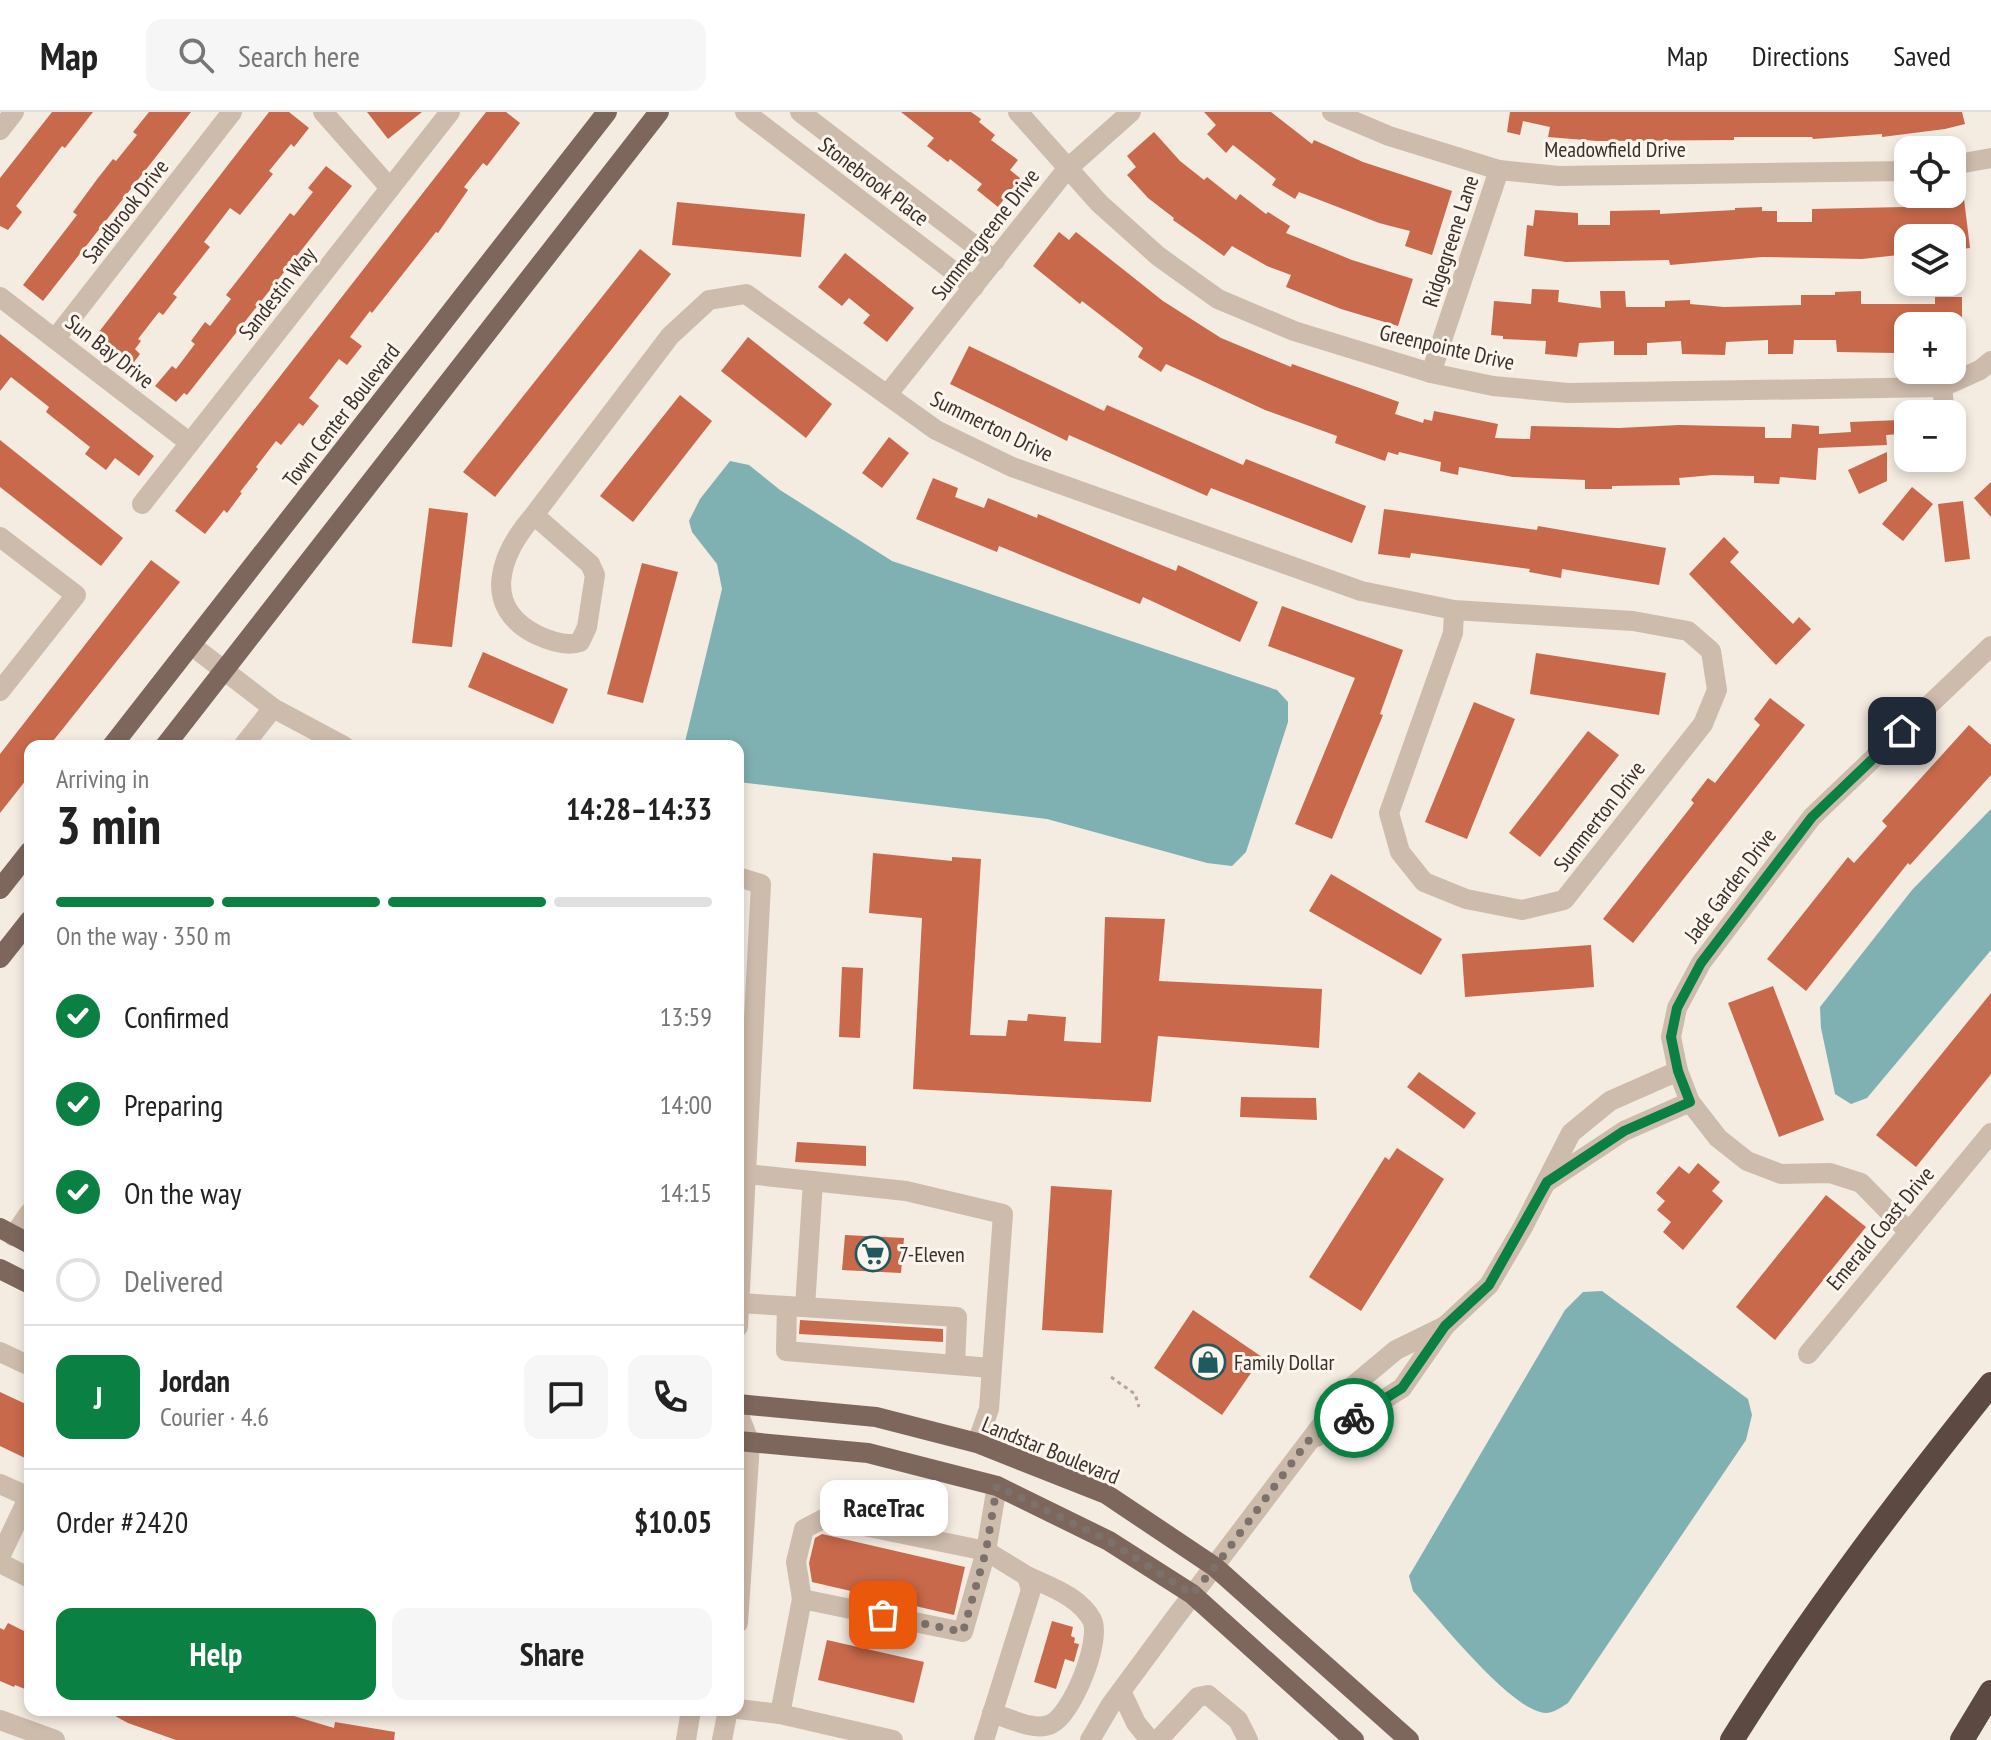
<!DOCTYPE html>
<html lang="en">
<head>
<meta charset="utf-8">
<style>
	:root { --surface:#fff; --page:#f6f6f6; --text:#222; --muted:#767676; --line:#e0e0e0; --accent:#0b8043 }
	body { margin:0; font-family:"PT Sans Narrow",sans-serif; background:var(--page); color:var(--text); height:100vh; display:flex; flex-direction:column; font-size:30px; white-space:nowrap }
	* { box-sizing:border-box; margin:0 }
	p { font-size:26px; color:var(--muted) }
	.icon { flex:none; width:44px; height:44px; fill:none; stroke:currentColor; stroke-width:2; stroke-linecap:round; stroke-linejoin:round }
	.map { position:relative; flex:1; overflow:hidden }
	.details { position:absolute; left:24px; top:628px; width:720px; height:976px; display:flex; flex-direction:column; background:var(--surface); border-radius:16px; box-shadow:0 4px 12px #0003 }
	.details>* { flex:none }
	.controls { position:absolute; left:1894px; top:24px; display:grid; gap:16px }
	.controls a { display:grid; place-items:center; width:72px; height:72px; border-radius:16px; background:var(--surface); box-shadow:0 4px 12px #0003; font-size:40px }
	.pin { position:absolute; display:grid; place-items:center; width:68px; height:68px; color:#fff; margin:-34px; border-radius:16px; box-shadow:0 4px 12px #0006 }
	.courier { position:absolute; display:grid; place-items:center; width:80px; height:80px; margin:-40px; border:6px solid #0b8043; border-radius:50%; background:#fff; color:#222; box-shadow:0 2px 10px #0007 }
	.bubble { position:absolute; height:56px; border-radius:16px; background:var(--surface); box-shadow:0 4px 12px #0003; font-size:26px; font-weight:700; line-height:56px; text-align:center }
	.overview em { font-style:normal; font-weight:700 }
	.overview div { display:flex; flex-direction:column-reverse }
	.overview { display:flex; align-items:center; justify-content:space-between; height:136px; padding:0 32px }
	h1 { font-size:52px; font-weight:700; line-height:60px }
	.bar { display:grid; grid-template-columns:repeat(4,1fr); gap:12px 8px; align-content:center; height:96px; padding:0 32px }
	.bar i { height:10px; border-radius:6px; background:var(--line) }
	.bar .current { background:var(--accent) }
	.bar p { grid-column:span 4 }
	.line { display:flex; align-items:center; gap:20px; padding:0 32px; border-top:2px solid var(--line) }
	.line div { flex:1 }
	.round { display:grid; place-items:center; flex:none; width:84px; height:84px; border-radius:16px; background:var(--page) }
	ol { padding:0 32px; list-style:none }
	li { display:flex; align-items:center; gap:24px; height:88px }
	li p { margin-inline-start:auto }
	li .icon { padding:8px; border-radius:50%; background:var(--accent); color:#fff; stroke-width:4 }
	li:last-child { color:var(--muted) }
	li i { width:44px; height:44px; border:4px solid var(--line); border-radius:50% }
	.button { display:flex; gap:16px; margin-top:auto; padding:16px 32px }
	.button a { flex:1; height:92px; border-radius:16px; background:var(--accent); color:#fff; font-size:32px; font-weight:700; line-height:92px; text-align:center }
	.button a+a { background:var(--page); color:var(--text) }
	header { display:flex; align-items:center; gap:48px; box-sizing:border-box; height:112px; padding:0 40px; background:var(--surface); border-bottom:2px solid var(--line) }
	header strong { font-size:38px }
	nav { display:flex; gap:44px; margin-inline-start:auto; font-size:28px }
	.search { width:560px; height:72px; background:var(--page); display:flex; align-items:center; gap:20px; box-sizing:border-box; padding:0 28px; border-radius:16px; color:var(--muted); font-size:30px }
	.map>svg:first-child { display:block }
	.water { fill:#7fb0b2 }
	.building { fill:#c8694b }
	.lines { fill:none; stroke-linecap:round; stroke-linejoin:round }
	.path { stroke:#b9a596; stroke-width:3; stroke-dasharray:4 4; stroke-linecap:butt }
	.minor { stroke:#cdbbac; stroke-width:20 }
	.major { stroke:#7d675c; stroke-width:20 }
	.highway { stroke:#5c4a42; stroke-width:24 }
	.done { stroke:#7c716b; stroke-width:8; stroke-dasharray:0 14.4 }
	.route { stroke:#0b8043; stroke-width:10 }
	.labels { text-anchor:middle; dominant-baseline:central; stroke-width:6; stroke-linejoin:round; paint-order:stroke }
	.street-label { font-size:22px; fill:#3b302b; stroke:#fbf5ee }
	.poi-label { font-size:22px; fill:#3b302b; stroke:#fbf5ee; text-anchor:start }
</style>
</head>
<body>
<header>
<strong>Map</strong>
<div class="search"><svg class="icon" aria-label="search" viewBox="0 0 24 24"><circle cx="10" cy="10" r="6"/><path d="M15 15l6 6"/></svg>Search here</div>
<nav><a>Map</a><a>Directions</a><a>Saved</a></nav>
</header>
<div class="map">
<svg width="1991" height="1628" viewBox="0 0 1991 1628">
	<rect width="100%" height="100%" fill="#f4ebe1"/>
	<g class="water">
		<polygon points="730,349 749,353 780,378 892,449 1277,578 1288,590 1288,610 1246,740 1232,754 1207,751 1047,707 738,670 738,634 684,634 722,477 717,452 692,420 689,409 700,387"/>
		<polygon points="1991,697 1991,838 1867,986 1851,992 1835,982 1821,916 1820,895 1912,778"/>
		<path d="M1602 1179 1748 1287 1752 1303 1746 1328 1568 1591C1562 1595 1553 1601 1546 1601 1512 1600 1438 1506 1413 1479L1409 1464 1565 1198 1583 1180Z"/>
	</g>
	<g class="building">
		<polygon points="52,0 93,0 65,36 62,34 16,94 22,100 8,118 0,114 0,66"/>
		<polygon points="149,0 191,0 43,189 23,173 77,103 73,100 98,66 113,47 116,49 137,23 133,20"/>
		<polygon points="269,0 289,0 309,16 294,35 291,32 269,59 273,62 240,103 230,96 204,130 210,135 173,182 177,185 163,203 159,200 138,227 141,229 135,237 140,242 132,253 95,225"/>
		<polygon points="367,0 422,0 388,27"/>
		<polygon points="486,0 506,0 520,11 487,54 483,51 464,75 468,78 438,121 436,120 372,201 370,199 350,225 362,234 347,253 339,247 309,286 319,294 303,314 299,311 281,333 276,329 256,355 258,357 240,380 242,381 227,401 224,398 205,422 175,399"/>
		<polygon points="901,0 971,0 981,7 979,10 995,23 991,28 1018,48 1010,58 1020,66 998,95 977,78 982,72 950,47 948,50 927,34 934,26"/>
		<polygon points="1204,0 1271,0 1312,32 1314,28 1363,50 1452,79 1432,143 1405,134 1410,119 1379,111 1299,80 1295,87 1272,73 1276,67 1233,33 1226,41 1207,22 1216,13"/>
		<polygon points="1510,0 1962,0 1965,12 1945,17 1882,25 1882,22 1813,27 1812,25 1734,25 1734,28 1597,29 1548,25 1550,15 1523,9 1520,23 1507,20"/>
		<polygon points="1154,20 1180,49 1204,68 1207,65 1236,88 1240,82 1266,102 1268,100 1290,114 1286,121 1352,148 1413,167 1398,214 1341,197 1286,175 1291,163 1267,154 1232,134 1224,144 1173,108 1174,106 1148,86 1127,63 1136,55 1127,44"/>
		<polygon points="326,54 352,74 187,283 184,281 176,290 155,274 172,254 176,257 195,232 191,229 205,210 210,214 231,187 226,183 290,101 294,104 313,80 308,76"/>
		<polygon points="1964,87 1970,136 1952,138 1952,126 1908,126 1908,142 1862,147 1762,145 1670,153 1669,148 1566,150 1524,144 1527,113 1533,114 1535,98 1578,101 1578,113 1610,113 1610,99 1660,98 1660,102 1735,98 1735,96 1762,95 1762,99 1777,99 1777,110 1812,110 1812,97 1904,95"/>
		<polygon points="677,90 805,102 801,145 672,133"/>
		<polygon points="1059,120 1069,128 1076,120 1163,189 1221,226 1291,255 1292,252 1399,290 1395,302 1423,311 1424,307 1432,309 1434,299 1498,312 1495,326 1530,327 1531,314 1619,316 1679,313 1765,315 1765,326 1791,326 1792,312 1819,314 1819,322 1851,320 1850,310 1900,308 1900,322 1886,323 1887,333 1818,336 1816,368 1780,365 1779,372 1754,371 1754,364 1713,363 1679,366 1680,373 1612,374 1612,377 1585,377 1585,368 1513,365 1459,355 1458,363 1440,359 1441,350 1399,340 1398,343 1388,340 1385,349 1335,331 1337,324 1265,298 1166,252 1161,260 1138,245 1143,236 1082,189 1080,192 1033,154"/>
		<polygon points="640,137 671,162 495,385 463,360"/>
		<polygon points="845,141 914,196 887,230 863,211 870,203 849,186 842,194 818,175"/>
		<polygon points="1532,177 1559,178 1558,190 1601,196 1600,179 1625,179 1626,195 1665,195 1665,189 1690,188 1690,192 1724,195 1801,193 1801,183 1835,183 1835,180 1861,179 1861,192 1935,192 1935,185 1962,185 1962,214 1908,214 1908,240 1895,241 1837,240 1836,228 1794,228 1793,242 1768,242 1768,228 1726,230 1725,243 1682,242 1681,229 1647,231 1647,243 1614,243 1614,229 1579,231 1577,245 1545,242 1546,229 1503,227 1503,224 1491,223 1494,189 1531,192"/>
		<polygon points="0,222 154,344 139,364 115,346 106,358 85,342 90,335 46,300 49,295 11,265 0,279"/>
		<polygon points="748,225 832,292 806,326 721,259"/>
		<polygon points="969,234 1104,299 1107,293 1243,353 1246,347 1366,394 1352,431 1211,376 1207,384 1069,323 1067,329 950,272"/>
		<polygon points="680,283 712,309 633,410 600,384"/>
		<polygon points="889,325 909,341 882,376 862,361"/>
		<polygon points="0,328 123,426 101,454 0,375"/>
		<polygon points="1887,340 1887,369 1859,382 1848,358"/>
		<polygon points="933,366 958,376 955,385 984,396 988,386 1037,406 1038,402 1176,459 1178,453 1258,490 1240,530 1143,485 1140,492 999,434 997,440 916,407"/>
		<polygon points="1991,370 1991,405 1974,386"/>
		<polygon points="1912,375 1933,392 1903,429 1882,412"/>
		<polygon points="1963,389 1970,447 1945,450 1938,392"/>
		<polygon points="429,396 468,401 452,535 412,531"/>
		<polygon points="1384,397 1537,418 1538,414 1666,436 1659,473 1562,457 1561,466 1529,460 1530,457 1411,441 1410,446 1378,442"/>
		<polygon points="1724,425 1739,440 1730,450 1793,512 1799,505 1811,517 1776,553 1689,462"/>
		<polygon points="151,448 180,470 49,634 30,634 30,663 0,701 0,642"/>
		<polygon points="642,451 678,460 643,591 607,582"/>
		<polygon points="1282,494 1403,538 1380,602 1383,603 1332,727 1295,712 1355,566 1268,534"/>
		<polygon points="483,540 568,577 553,612 468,575"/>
		<polygon points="1536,541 1666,561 1659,603 1530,582"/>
		<polygon points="1770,586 1805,613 1633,831 1603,807 1694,691 1691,688 1708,666 1715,671 1760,613 1754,607"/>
		<polygon points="1474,590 1515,607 1467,727 1425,710"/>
		<polygon points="1969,613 1991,633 1991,663 1910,753 1908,751 1806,879 1767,847 1848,745 1854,751 1887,714 1882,709"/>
		<polygon points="1588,619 1619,643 1540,745 1509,721"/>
		<polygon points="873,741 952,749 952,745 981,747 970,923 1006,924 1008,908 1027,909 1028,902 1066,905 1064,929 1101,931 1105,805 1165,807 1159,869 1322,877 1319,936 1158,924 1151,990 913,977 922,806 869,801"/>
		<polygon points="1331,762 1442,827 1421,863 1309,799"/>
		<polygon points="1591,833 1594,875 1465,885 1462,842"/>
		<polygon points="842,855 863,856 860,926 839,925"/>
		<polygon points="1773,874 1824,1008 1779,1025 1728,891"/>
		<polygon points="1991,881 1991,962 1916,1055 1876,1023"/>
		<polygon points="1419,960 1476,1001 1464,1017 1407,975"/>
		<polygon points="1241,985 1316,986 1317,1008 1240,1005"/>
		<polygon points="797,1030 866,1034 866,1054 795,1050"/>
		<polygon points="1397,1036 1444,1067 1361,1199 1309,1165 1385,1045 1389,1048"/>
		<polygon points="1698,1051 1720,1070 1712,1079 1723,1089 1683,1138 1663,1120 1671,1110 1657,1098 1665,1089 1656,1081 1679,1054 1689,1062"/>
		<polygon points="1051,1074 1112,1078 1103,1221 1042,1218"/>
		<polygon points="1826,1083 1866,1115 1775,1228 1736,1195"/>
		<polygon points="845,1123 904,1126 901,1161 842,1158"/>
		<polygon points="1193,1198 1262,1245 1222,1303 1154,1256"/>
		<polygon points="800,1208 943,1217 943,1230 799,1222"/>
		<polygon points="0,1280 30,1294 30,1336 25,1346 0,1334"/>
		<polygon points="822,1422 965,1455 954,1503 812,1470 809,1451 815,1426"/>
		<polygon points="1052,1509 1073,1515 1071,1524 1075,1526 1074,1531 1079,1532 1074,1550 1065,1547 1056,1577 1034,1570"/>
		<polygon points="8,1511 30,1522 30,1579 15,1573 14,1575 0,1569 0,1516 4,1518"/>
		<polygon points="827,1528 924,1550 914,1591 818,1568"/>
		<polygon points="104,1598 249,1598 263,1602 264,1598 274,1598 334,1616 335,1610 395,1620 394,1628 176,1628 128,1611"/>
	</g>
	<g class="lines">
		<polyline class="path" points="1111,1265 1135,1282 1139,1295"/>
		<g class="minor">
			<polyline points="323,0 390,76"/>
			<polyline points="745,0 974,175"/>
			<polyline points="800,0 995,149"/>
			<polyline points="1018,0 1099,91 1158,144 1218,187 1294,219 1431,261 1493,274 1568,281 1942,275 1980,258 1991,249"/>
			<polyline points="1332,0 1389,24 1499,58 1559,64 1908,59"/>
			<polyline points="0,18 14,0"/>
			<polyline points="1952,53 1991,46"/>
			<polyline points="0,185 190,331"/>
			<polyline points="55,227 232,0"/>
			<polyline points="1431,261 1499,58"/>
			<polyline points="1942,275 1945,302"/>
			<polyline points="887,283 1067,57 1131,0"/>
			<polyline points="142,392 450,0"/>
			<path d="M534 403C500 442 480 495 537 523 550 529 567 535 580 530L587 515 595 463 590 452 534 403 670 224 709 188 746 182 936 318 1012 355 1361 479 1454 498 1453 521 1389 701 1400 740 1424 770 1466 787 1522 798 1564 788 1703 612 1717 578 1711 539 1688 519 1633 509 1454 498"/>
			<polyline points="0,425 76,483 0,579"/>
			<polyline points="191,533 273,596 344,634"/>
			<polyline points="243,634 273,596"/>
			<polyline points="738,765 761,772 738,1215"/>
			<polyline points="738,1061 906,1079 1003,1102 989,1297 977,1331"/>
			<polyline points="1547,1070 1624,1019 1690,990"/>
			<polyline points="1908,1119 1861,1071 1830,1061 1781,1062 1747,1049 1718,1026 1690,990 1678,959 1671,925 1677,896 1701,851 1812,705 1991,534"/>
			<polyline points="13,1124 30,1100"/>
			<polyline points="739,1191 787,1194 786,1239 991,1256"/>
			<polyline points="787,1194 957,1205 955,1253"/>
			<polyline points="805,1195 813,1069"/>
			<polyline points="0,1240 30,1254"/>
			<polyline points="1808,1242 1991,1021"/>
			<polyline points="738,1301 750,1331 738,1511"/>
			<polyline points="1316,1325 1363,1301 1402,1276 1445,1214 1489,1173 1523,1115 1571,1021 1610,989 1678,959"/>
			<polyline points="0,1372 29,1385"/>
			<polyline points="0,1445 30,1382"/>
			<polyline points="0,1451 30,1466"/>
			<polyline points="802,1487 796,1450 804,1417 825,1406 986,1439 1027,1464 1031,1478 984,1628"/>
			<polyline points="1121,1579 1136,1611 1150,1628"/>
			<polyline points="738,1597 780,1602 802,1487 963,1520 986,1439 997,1374"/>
			<path d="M992 1601C1009 1606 1035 1620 1051 1612 1072 1603 1102 1528 1092 1508 1079 1484 1050 1475 1027 1464"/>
			<polyline points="780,1602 893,1628"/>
			<polyline points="0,1608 55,1628"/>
			<polyline points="686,1628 691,1598"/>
			<polyline points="722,1628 728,1598"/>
			<polyline points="1090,1628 1110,1594 1172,1510 1348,1278 1396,1238 1445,1214"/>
			<polyline points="1158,1628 1198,1585 1208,1583 1238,1608 1248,1628"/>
		</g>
		<g class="major">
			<polyline points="112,634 607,0"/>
			<polyline points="165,634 659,0"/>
			<polyline points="0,777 30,739"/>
			<polyline points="0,846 30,808"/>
			<polyline points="0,1116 30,1132"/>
			<polyline points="0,1157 30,1172"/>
			<polyline points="738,1292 876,1305 977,1331 1106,1382 1215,1455 1409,1628"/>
			<polyline points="738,1329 868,1341 997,1374 1109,1429 1192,1482 1354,1628"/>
		</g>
		<g class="highway">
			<path d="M1732 1628C1810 1503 1899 1387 1991 1272"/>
			<polyline points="1962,1628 1991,1580"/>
		</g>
	</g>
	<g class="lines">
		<polyline class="done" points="883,1503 963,1520 986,1439 997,1374 1109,1429 1192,1482 1215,1455 1308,1329 1354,1306"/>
		<polyline class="route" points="1354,1306 1402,1276 1445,1214 1489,1173 1547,1070 1624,1019 1690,990 1678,959 1671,925 1677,896 1701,851 1812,705 1902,619"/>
	</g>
	<defs>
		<g id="supermarket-ring" transform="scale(1.8)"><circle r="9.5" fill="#fbf5ee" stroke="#1f5a5e" stroke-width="1.5"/><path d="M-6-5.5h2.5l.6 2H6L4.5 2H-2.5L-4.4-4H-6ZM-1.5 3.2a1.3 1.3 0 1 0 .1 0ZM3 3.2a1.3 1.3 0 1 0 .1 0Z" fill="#1f5a5e"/></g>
		<g id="shop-ring" transform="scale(1.8)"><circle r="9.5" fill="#fbf5ee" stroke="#1f5a5e" stroke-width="1.5"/><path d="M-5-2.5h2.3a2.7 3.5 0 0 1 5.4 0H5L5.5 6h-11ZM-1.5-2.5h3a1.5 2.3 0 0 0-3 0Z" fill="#1f5a5e"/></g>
	</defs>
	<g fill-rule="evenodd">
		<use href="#supermarket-ring" x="873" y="1142"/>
		<use href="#shop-ring" x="1208" y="1250"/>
	</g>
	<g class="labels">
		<g class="street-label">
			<text x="1615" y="37">Meadowfield Drive</text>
			<text transform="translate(874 69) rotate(37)">Stonebrook Place</text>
			<text transform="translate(125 99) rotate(-52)">Sandbrook Drive</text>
			<text transform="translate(985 122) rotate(-52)">Summergreene Drive</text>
			<text transform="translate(1450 129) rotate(-72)">Ridgegreene Lane</text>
			<text transform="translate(277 181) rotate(-52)">Sandestin Way</text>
			<text transform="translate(1447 235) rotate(13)">Greenpointe Drive</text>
			<text transform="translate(110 239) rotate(38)">Sun Bay Drive</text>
			<text transform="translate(341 303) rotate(-52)">Town Center Boulevard</text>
			<text transform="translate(992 314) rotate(26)">Summerton Drive</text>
			<text transform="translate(1599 704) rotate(-52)">Summerton Drive</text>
			<text transform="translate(1730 773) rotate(-53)">Jade Garden Drive</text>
			<text transform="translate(1880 1116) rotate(-50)">Emerald Coast Drive</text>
			<text transform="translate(1051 1338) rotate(22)">Landstar Boulevard</text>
		</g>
		<g class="poi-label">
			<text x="899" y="1142">7-Eleven</text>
			<text x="1234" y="1250">Family Dollar</text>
		</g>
	</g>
</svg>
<div class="controls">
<a><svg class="icon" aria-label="locate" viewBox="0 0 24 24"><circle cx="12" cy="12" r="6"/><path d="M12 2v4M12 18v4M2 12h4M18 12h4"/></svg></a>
<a><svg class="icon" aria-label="layers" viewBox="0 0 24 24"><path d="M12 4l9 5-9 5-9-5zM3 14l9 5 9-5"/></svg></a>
<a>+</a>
<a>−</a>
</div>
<div class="pin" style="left:883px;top:1503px;background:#ea580c"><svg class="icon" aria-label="bag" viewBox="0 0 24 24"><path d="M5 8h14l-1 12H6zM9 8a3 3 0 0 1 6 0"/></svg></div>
<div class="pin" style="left:1902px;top:619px;background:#1f2937"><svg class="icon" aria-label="home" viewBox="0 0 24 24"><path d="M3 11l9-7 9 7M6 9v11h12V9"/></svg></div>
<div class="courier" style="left:1354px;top:1306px"><svg class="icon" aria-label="bike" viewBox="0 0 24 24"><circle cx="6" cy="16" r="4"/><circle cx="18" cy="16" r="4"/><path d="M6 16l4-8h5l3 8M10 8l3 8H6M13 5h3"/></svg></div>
<div class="bubble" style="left:820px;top:1368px;width:128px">RaceTrac</div>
<section class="details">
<div class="overview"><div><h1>3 min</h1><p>Arriving in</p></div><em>14:28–14:33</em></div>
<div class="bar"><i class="current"></i><i class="current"></i><i class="current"></i><i></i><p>On the way · 350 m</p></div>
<ol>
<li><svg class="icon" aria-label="check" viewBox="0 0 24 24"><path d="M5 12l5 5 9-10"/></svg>Confirmed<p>13:59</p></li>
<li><svg class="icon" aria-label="check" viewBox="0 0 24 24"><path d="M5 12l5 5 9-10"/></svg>Preparing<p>14:00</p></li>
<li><svg class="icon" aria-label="check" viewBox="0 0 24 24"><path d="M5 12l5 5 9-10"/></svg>On the way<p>14:15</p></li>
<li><i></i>Delivered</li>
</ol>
<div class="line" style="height:144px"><b class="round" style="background:var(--accent);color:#fff">J</b><div><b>Jordan</b><p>Courier · 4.6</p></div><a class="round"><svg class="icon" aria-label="chat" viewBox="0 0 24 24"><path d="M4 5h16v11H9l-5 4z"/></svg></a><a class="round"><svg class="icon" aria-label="phone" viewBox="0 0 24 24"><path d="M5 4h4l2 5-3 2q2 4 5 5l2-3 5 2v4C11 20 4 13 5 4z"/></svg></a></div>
<div class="line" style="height:104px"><div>Order #2420</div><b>$10.05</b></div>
<div class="button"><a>Help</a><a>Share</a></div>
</section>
</div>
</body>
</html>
